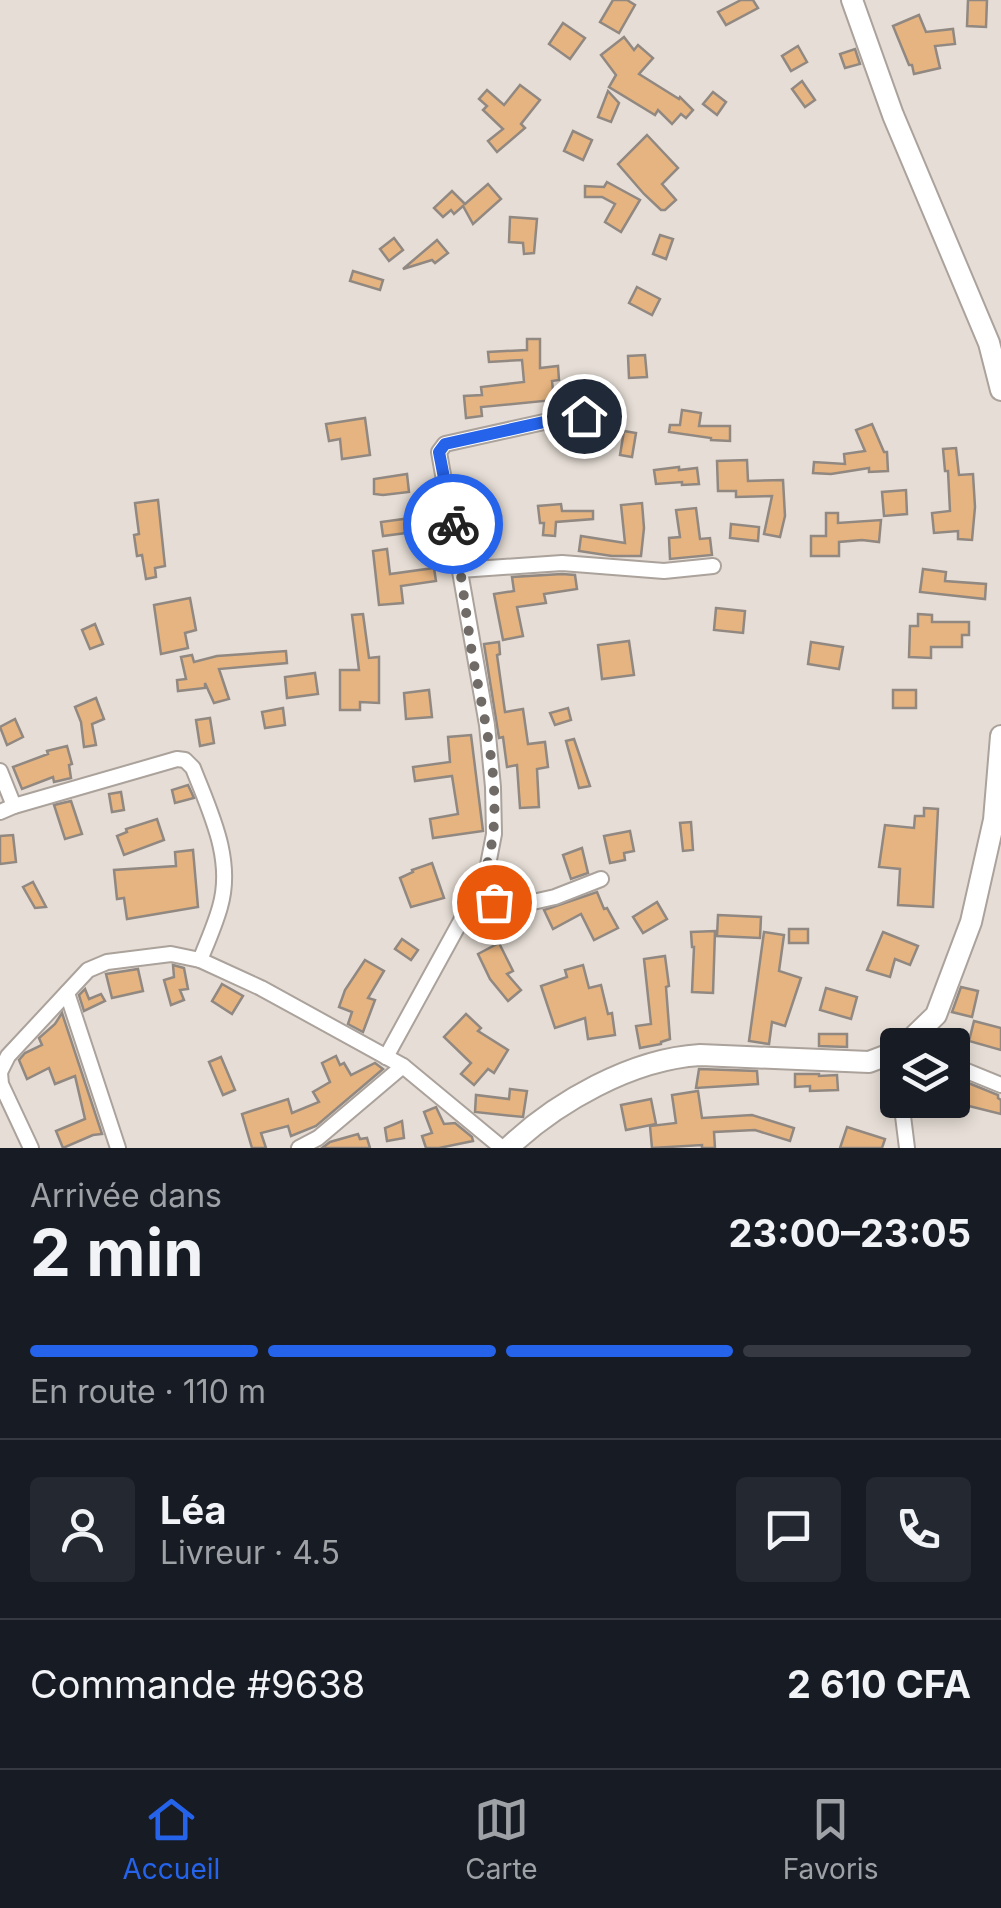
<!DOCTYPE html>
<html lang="fr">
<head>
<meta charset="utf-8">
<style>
	:root { --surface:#171b24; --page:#242831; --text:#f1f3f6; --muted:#9ea1a6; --line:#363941; --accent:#2563eb }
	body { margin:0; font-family:Inter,sans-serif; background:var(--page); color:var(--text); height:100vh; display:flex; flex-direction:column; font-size:38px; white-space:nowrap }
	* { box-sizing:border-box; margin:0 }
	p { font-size:32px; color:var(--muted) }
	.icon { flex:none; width:55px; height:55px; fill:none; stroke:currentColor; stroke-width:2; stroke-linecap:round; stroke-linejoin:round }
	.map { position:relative; height:1148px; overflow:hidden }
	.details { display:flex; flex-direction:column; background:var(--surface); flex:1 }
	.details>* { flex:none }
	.buttons { position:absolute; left:880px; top:1028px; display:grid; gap:20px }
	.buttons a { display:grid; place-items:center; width:90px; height:90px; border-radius:10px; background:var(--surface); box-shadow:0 5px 15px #0003; font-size:50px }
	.pin { position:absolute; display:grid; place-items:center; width:85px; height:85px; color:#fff; margin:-42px; border:5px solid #fff; border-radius:50%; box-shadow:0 2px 10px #0007 }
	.courier { position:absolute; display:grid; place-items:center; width:100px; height:100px; margin:-50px; border:8px solid #2563eb; border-radius:50%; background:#fff; color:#222; box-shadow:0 2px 12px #0007 }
	.overview em { font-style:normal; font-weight:700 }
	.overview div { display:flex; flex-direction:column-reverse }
	.overview { display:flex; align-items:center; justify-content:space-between; height:170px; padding:0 30px }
	h1 { font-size:65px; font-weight:700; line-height:75px }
	.bar { display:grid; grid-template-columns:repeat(4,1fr); gap:15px 10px; align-content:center; height:120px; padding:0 30px }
	.bar i { height:12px; border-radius:8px; background:var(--line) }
	.bar .current { background:var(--accent) }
	.bar p { grid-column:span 4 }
	.line { display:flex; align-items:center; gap:25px; padding:0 30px; border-top:2px solid var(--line) }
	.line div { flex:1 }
	.round { display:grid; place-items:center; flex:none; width:105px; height:105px; border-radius:10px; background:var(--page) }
	.tabs { display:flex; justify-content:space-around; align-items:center; height:140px; border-top:2px solid var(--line); background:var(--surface); font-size:28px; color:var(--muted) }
	.tabs a { display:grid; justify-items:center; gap:5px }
	.tabs .current { color:var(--accent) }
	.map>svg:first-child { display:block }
	.building { fill:#e6b480; stroke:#908881; stroke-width:2.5 }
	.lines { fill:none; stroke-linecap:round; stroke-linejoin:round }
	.street-casing { stroke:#aaa29b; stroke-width:18 }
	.secondary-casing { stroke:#aaa29b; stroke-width:24 }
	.street { stroke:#fff; stroke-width:14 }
	.secondary { stroke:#fff; stroke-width:20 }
	.done { stroke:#706b66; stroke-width:10; stroke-dasharray:0 18 }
	.route { stroke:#2563eb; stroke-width:12 }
</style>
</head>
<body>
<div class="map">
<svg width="1001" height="1148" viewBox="0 0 1001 1148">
	<rect width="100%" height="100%" fill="#e6ded6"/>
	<g class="building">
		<polygon points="613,0 627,0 635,5 619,33 600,22"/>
		<polygon points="741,0 753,0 758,8 726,25 718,12"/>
		<polygon points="968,0 987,0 986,27 967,26"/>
		<polygon points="919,15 926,32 953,29 955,44 935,46 940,68 914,74 912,65 909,65 893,26"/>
		<polygon points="563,23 585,38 570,59 549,44"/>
		<polygon points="624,37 634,50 638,45 653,58 639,74 679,99 680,97 693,110 686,118 681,114 672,124 658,110 655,115 609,87 616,75 601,55"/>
		<polygon points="798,46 807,62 791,71 782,56"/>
		<polygon points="855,49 860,64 845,68 840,54"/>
		<polygon points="802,81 815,100 805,107 792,89"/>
		<polygon points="520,85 540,100 521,124 525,128 497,152 488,141 503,129 483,110 487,106 479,99 487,90 504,105"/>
		<polygon points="608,91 619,103 611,122 598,117"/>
		<polygon points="713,92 726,102 717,115 703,104"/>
		<polygon points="573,131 592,140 583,160 564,151"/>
		<polygon points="647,135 678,168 662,184 676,200 665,210 661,210 644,194 618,164"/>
		<polygon points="607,182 640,200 621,232 605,222 615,204 602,197 585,197 585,186 604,187"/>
		<polygon points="488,184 501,199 473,224 463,206 454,214 451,210 443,217 434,208 452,191 465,204"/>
		<polygon points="510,217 537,219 534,253 524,254 523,243 509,242"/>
		<polygon points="660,235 673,239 666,259 653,254"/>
		<polygon points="394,238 403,250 389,261 380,249"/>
		<polygon points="437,240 448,253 435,263 432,260 403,269"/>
		<polygon points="353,271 383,280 380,290 350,281"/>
		<polygon points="637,287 660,299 652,315 629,303"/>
		<polygon points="527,339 540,339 540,368 558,366 559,380 552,381 554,400 481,407 482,416 466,418 464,396 482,395 481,387 524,382 522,360 489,362 488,352 527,350"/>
		<polygon points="645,355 647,377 629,378 628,356"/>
		<polygon points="682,410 701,413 699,426 730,426 730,441 711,440 711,438 669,432 670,425 680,425"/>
		<polygon points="365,418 370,455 342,459 340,439 329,441 326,424"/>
		<polygon points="872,424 884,452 887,452 888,471 869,472 869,468 831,474 813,473 814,462 845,464 844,454 865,451 856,430"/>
		<polygon points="624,431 636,433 632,457 620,455"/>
		<polygon points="956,448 959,475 973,474 975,507 972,540 958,539 958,531 934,533 932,513 950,511 948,471 945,471 943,449"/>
		<polygon points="747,460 748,481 783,480 785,516 780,537 764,534 772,496 736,497 736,491 718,491 717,461"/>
		<polygon points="679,467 679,470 697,468 699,484 682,485 682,482 656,484 654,470"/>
		<polygon points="407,474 409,492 383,495 374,494 374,479"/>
		<polygon points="465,478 472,506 460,509 455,481"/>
		<polygon points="906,490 907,514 884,516 882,492"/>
		<polygon points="158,500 165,566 155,568 156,577 146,579 142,555 137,556 134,535 139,534 135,503"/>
		<polygon points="642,503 644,528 641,556 612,556 579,551 581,536 625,543 621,505"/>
		<polygon points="561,504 562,511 593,511 593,519 556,522 555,536 543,535 544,523 540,523 538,506"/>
		<polygon points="696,508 700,539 710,538 712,555 670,559 669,538 680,537 676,510"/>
		<polygon points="826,513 838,513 838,523 881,520 879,542 862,540 839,542 839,556 811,556 811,536 826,536"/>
		<polygon points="411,518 414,532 383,536 381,522"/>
		<polygon points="491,522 494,546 471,549 467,526"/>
		<polygon points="731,524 759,527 758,541 730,538"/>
		<polygon points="439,530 443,554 423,557 419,532"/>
		<polygon points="387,549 390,574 434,568 436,581 401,586 403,603 379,605 373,551"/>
		<polygon points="923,569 946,572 945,581 986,584 985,599 920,592"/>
		<polygon points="562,574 575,575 577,589 544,594 546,603 517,607 523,636 503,640 494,594 514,591 512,577"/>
		<polygon points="190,598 196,630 185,633 188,648 161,654 154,605"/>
		<polygon points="716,608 745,611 743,633 714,630"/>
		<polygon points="363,614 369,658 379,657 379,703 360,702 360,710 340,710 340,670 359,670 352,615"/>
		<polygon points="918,614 932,615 932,622 969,622 969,635 962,635 962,647 931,647 931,658 909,657 910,626 918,626"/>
		<polygon points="95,624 103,644 90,649 82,630"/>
		<polygon points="629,641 634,675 602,679 598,645"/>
		<polygon points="499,642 500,654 497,655 505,712 523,709 528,744 545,742 548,767 537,769 539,807 520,808 517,765 507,767 503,737 499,738 484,644"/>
		<polygon points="811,642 843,647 839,669 808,664"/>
		<polygon points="286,651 287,663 219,669 229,699 214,703 205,683 205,688 178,691 177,680 186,679 181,657 192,655 194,662 217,656"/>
		<polygon points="315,673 318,694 287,698 285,677"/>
		<polygon points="429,690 432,717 406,719 404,693"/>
		<rect x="893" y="690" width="23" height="18"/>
		<polygon points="96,698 104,719 92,724 96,745 84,747 81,722 75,707"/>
		<polygon points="283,708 285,725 265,728 262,712"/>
		<polygon points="568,708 571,720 555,725 550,713"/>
		<polygon points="210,718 214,743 200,746 196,720"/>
		<polygon points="15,719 23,737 7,745 0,727"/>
		<polygon points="471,735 483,831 433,838 430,819 458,814 452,776 415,781 413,767 450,762 448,737"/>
		<polygon points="574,739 590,786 579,788 566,741"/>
		<polygon points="67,746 72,764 69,765 71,778 54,782 53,777 22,789 13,767 48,754 47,751"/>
		<polygon points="188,785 194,798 175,803 172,790"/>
		<polygon points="121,792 124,810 112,812 109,794"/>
		<polygon points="71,801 82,834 65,839 54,805"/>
		<polygon points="924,808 938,809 933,907 898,905 900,869 879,867 885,825 914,828 915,816 924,816"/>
		<polygon points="157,819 164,840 124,855 117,836 127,832 126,829"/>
		<polygon points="691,822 693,850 683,851 680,823"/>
		<polygon points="630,831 634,851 624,853 625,860 610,863 604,836"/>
		<polygon points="13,835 16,862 0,864 0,836"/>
		<polygon points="582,848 588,873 571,879 563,855"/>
		<polygon points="193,850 198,907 127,919 124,898 117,899 114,870 176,866 175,852"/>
		<polygon points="432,863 444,898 411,907 400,878 413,872 412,870"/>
		<polygon points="33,882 46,907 35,908 23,887"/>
		<polygon points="597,892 604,909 607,908 618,928 594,940 581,914 553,929 544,910"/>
		<polygon points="657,902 667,919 643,933 633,917"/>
		<polygon points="718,915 761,917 760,938 717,936"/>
		<rect x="789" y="929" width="19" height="14"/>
		<polygon points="715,931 713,993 692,992 694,947 692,947 691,932"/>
		<polygon points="764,932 784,935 779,971 801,978 785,1026 772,1022 769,1044 749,1041"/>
		<polygon points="883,932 918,946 910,965 895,959 890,977 867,970"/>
		<polygon points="402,939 418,950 411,960 395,949"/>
		<polygon points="499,943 513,971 507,974 521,990 508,1001 490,979 478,954"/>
		<polygon points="665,956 669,986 666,987 670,1039 661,1042 661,1044 640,1048 636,1026 651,1024 644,959"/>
		<polygon points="365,960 384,971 368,998 375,1000 363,1032 348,1024 352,1012 339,1007 345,990"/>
		<polygon points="173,965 184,968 188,989 180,990 184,1000 171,1005 164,980 174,977"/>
		<polygon points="583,965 589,988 601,985 608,1014 612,1013 615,1035 588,1039 585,1018 555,1028 541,986 567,977 565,970"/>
		<polygon points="138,969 143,991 112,998 106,974"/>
		<polygon points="222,984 243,996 232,1014 212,1001"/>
		<polygon points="961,987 978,991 972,1017 952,1012"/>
		<polygon points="826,988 857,997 851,1019 820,1010"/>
		<polygon points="85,989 89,999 101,994 105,1001 84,1011 79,995"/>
		<polygon points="62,1013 102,1134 93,1135 63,1148 56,1131 85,1119 75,1076 55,1084 49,1068 27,1079 19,1060 25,1053 42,1045 39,1038 55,1024"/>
		<polygon points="466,1014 481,1028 478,1031 508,1050 494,1073 488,1069 474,1085 461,1074 471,1063 444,1037"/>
		<polygon points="974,1021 1001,1028 1001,1050 969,1041"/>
		<polygon points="819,1034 847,1034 847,1047 819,1046"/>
		<polygon points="336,1056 340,1065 344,1063 351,1075 375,1063 383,1069 316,1126 291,1136 288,1126 261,1133 266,1148 252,1148 242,1114 288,1099 292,1113 319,1102 313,1092 330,1082 322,1063"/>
		<polygon points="221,1057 235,1090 223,1095 209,1062"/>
		<polygon points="699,1069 757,1071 758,1084 696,1088"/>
		<polygon points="795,1074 819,1074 819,1076 837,1075 838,1090 810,1091 810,1086 795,1087"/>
		<polygon points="966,1082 998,1095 998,1098 1001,1100 1001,1114 961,1104"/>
		<polygon points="510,1089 527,1091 523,1117 475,1112 476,1095 509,1099"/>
		<polygon points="698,1091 702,1118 752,1115 794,1128 790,1141 755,1130 714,1132 715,1148 702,1148 702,1145 652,1148 650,1126 676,1123 672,1095"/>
		<polygon points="651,1099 656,1124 626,1130 621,1105"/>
		<polygon points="436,1107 444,1124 455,1123 472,1137 473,1141 439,1148 426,1148 422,1136 432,1133 424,1112"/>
		<polygon points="402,1121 404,1138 387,1141 385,1128"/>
		<polygon points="847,1127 885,1139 882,1148 840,1148"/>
		<polygon points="358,1134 360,1139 367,1138 370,1148 322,1148 330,1142"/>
	</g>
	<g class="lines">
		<g class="street-casing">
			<g id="street">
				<polyline points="460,570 562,563 664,571 713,566"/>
				<polyline points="0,771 14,806"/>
				<path d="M0 812 14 806 177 759 185 760 193 768C210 812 234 859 220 907 215 925 207 943 200 960"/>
				<polyline points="474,897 524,904 555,897 601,879"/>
				<polyline points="67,993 118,1148"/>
				<polyline points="895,1053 898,1073"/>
				<polyline points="386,1057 486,875 494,834 493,787 487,725 439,452 445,444 562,418 584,416"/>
				<polyline points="952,1065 1001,1085"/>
				<polyline points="0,1072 8,1056 88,970 107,962 171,954 200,960 261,988 403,1066 502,1148"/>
				<polyline points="0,1073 1,1084 31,1148"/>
				<polyline points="901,1100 907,1148"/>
				<polyline points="299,1148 318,1138 403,1066"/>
			</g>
		</g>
		<g class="secondary-casing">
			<g id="secondary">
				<polyline points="852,0 893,115 989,343 1001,390"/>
				<polyline points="905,1045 936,1015 971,922 994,820 1001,736"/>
				<path d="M508 1148C556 1102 632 1059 700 1055L869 1062 898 1051"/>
			</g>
		</g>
		<use href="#street" class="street"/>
		<use href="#secondary" class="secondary"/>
	</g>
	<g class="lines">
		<path class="done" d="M453 524C460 565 465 606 471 647 484 726 515 821 474 897L494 902"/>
		<polyline class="route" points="453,524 439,452 445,444 562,418 584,416"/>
	</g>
</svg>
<div class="buttons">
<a><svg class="icon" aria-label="layers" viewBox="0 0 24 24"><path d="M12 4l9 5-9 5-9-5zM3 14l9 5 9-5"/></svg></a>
</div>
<div class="pin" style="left:494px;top:902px;background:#ea580c"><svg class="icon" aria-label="bag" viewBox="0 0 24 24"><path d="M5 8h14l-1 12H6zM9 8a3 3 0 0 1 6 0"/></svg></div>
<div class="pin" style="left:584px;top:416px;background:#1f2937"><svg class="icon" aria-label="home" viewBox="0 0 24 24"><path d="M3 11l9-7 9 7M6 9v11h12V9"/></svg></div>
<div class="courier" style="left:453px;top:524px"><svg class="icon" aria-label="bike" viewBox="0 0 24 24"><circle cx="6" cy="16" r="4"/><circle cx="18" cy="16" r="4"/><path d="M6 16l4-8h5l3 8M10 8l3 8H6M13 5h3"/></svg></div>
</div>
<section class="details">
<div class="overview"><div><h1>2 min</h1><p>Arrivée dans</p></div><em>23:00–23:05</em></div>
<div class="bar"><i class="current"></i><i class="current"></i><i class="current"></i><i></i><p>En route · 110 m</p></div>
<div class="line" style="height:180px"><a class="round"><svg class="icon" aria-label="person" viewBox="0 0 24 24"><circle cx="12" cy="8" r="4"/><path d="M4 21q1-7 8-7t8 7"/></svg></a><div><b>Léa</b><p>Livreur · 4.5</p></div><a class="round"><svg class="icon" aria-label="chat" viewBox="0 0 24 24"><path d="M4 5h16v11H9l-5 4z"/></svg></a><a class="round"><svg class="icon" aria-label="phone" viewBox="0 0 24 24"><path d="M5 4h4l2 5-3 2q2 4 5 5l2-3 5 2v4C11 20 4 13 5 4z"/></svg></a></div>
<div class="line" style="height:130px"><div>Commande #9638</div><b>2 610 CFA</b></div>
</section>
<nav class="tabs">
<a class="current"><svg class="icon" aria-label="home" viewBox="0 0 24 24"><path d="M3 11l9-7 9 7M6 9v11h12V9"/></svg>Accueil</a>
<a><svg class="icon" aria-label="map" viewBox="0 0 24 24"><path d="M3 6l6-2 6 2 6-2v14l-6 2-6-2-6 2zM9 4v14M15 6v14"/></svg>Carte</a>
<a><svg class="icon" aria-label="saved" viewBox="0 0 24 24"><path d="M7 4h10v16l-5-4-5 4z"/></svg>Favoris</a>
</nav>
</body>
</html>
